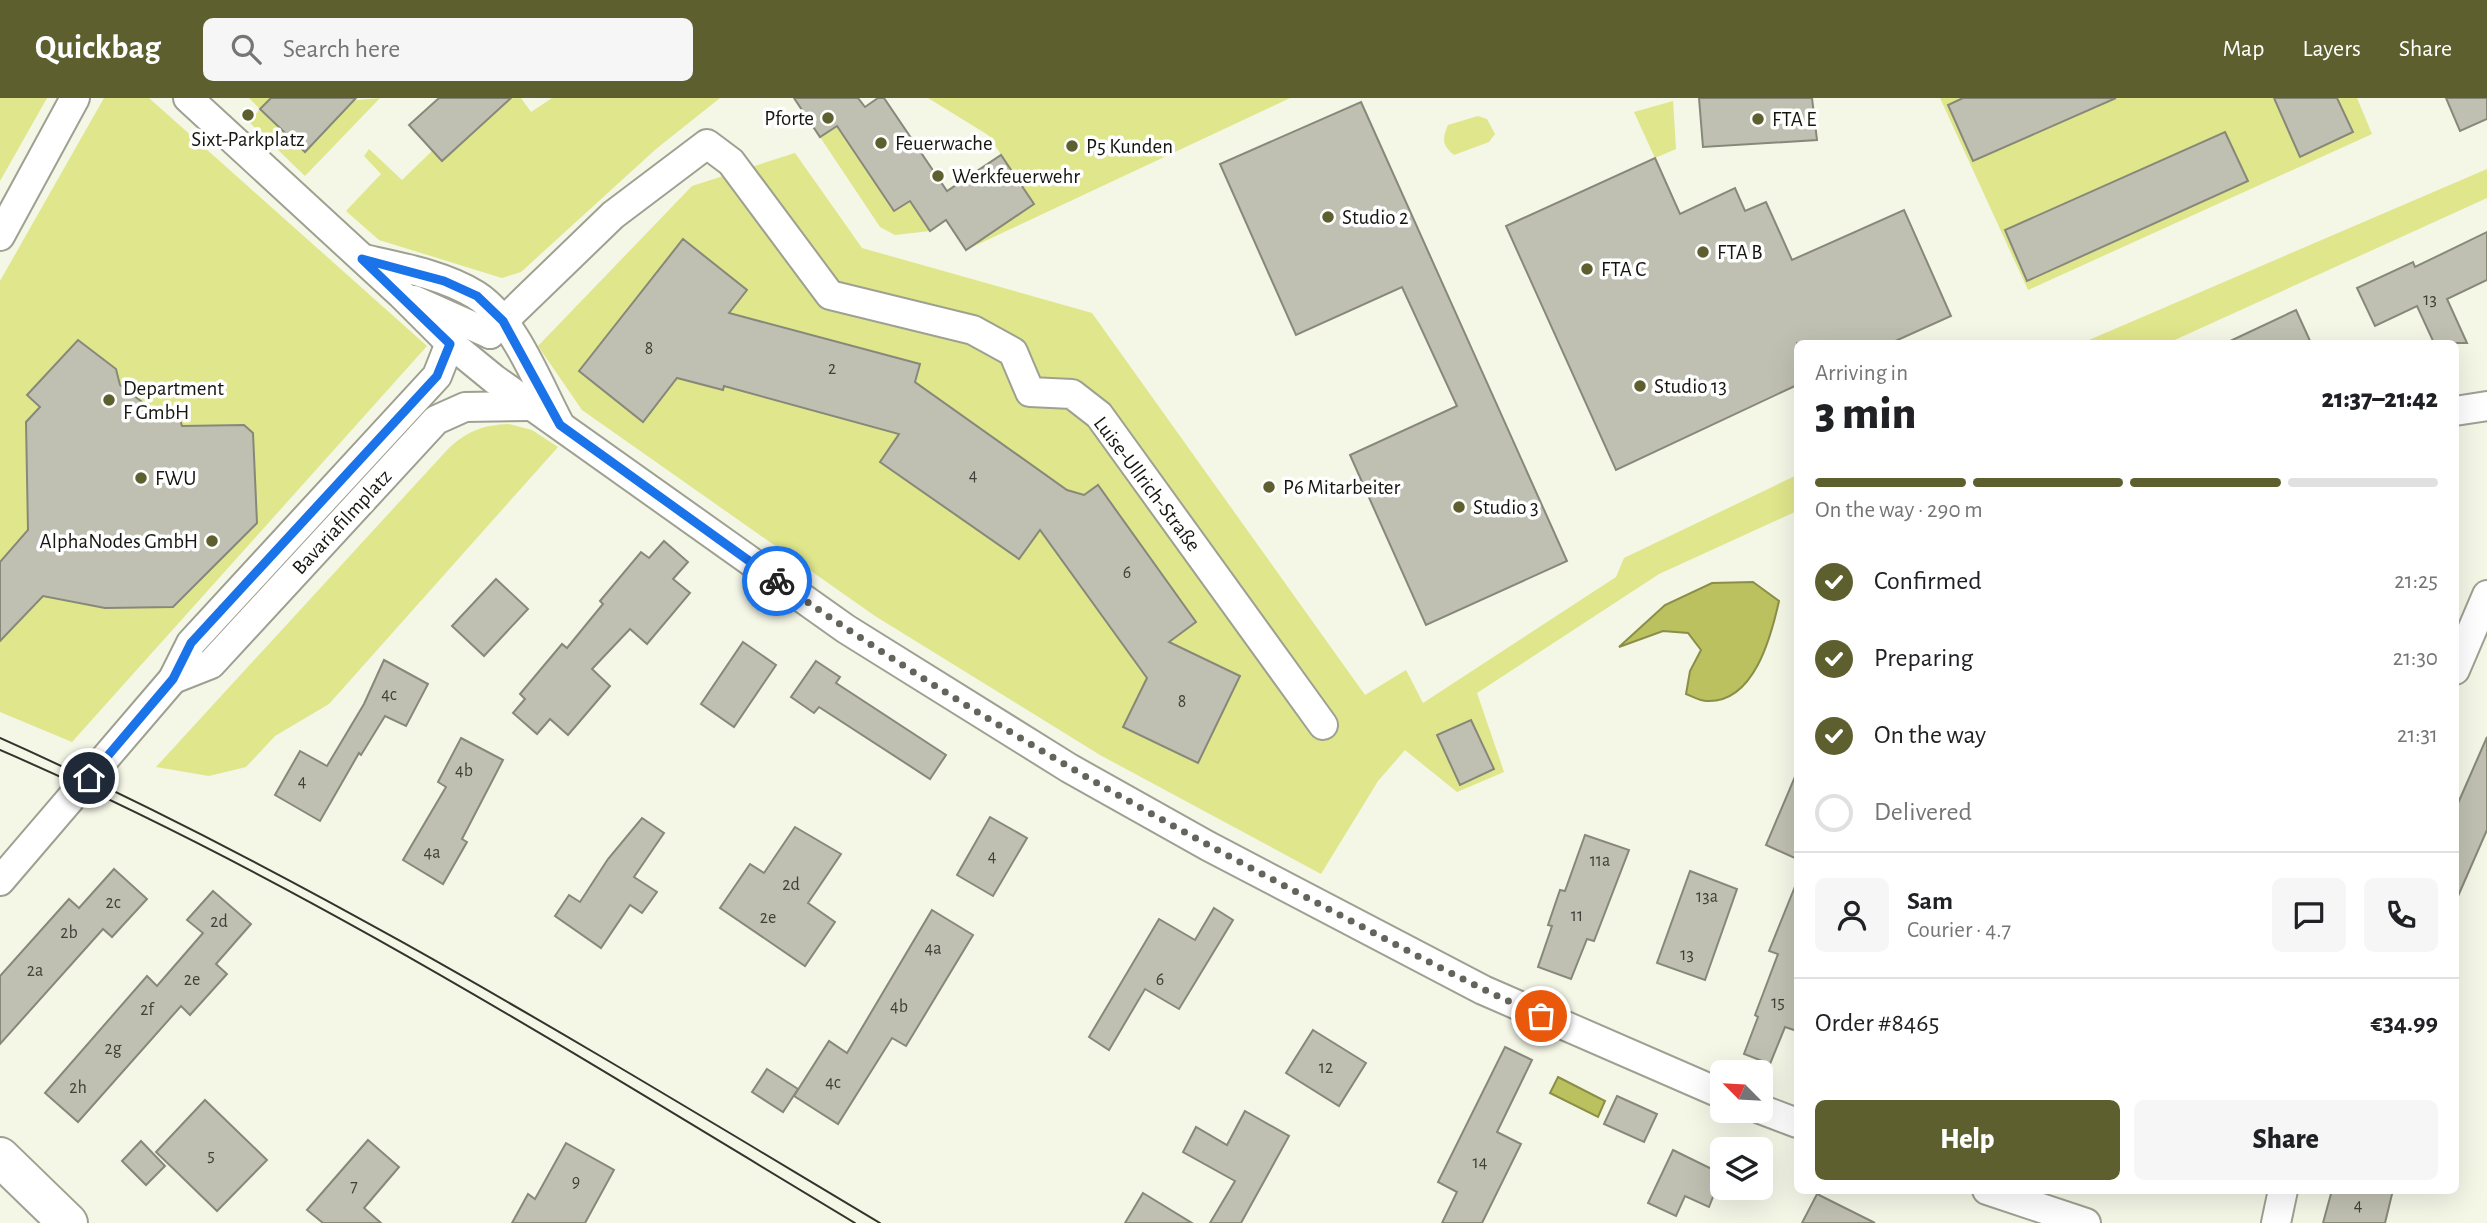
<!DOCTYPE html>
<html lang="en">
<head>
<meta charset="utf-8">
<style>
	:root { --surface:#fff; --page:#f6f6f6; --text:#202124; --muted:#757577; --line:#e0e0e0; --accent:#5d602e }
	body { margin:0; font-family:"Alegreya Sans",sans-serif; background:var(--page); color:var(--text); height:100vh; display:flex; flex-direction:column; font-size:26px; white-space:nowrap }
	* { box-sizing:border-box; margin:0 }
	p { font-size:23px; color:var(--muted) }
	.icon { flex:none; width:38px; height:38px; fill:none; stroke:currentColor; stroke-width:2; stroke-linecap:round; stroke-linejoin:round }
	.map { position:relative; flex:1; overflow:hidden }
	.drawer { position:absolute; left:1794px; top:242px; width:665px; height:854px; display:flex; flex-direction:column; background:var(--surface); border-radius:10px; box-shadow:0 7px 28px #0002 }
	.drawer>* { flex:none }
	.needle { width:46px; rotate:294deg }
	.tools { position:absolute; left:1710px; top:962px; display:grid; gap:14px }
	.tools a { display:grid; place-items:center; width:63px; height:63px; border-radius:10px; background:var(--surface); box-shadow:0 7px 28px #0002; font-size:35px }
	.pin { position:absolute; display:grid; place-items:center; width:60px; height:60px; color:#fff; margin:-30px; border:4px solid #fff; border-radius:50%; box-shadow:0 2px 7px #0007 }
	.courier { position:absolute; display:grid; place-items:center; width:70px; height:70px; margin:-35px; border:5px solid #1a73e8; border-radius:50%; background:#fff; color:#222; box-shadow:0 2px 9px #0007 }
	.overview em { font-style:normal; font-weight:800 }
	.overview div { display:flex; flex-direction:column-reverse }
	.overview { display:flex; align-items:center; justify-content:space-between; height:119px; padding:0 21px }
	h1 { font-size:46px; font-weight:800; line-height:52px }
	.bar { display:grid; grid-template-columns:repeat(4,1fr); gap:10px 7px; align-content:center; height:84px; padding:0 21px }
	.bar i { height:9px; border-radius:5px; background:var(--line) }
	.bar .selected { background:var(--accent) }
	.bar p { grid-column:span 4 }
	.line { display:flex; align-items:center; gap:18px; padding:0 21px; border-top:2px solid var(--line) }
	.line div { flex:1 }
	.round { display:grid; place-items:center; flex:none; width:74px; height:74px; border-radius:10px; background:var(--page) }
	ol { padding:0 21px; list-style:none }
	li { display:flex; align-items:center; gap:21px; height:77px }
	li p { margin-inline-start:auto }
	li .icon { padding:7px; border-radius:50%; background:var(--accent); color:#fff; stroke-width:4 }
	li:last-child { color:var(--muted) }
	li i { width:38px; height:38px; border:4px solid var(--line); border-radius:50% }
	.primary-button { display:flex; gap:14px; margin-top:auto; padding:14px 21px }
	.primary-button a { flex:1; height:80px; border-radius:10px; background:var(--accent); color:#fff; font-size:28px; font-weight:800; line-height:80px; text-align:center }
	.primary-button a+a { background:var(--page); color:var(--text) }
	header { display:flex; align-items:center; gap:42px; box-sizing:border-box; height:98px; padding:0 35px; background:var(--accent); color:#fff }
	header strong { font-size:33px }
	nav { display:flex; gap:38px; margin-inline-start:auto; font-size:24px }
	.search { width:490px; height:63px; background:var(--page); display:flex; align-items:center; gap:18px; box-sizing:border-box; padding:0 24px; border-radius:10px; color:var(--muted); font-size:26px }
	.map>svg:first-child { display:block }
	.green { fill:#e0e68b }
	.water { fill:#bbc15e; stroke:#8a8e47; stroke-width:2 }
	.building { fill:#bfc0b1; stroke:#87887a; stroke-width:2 }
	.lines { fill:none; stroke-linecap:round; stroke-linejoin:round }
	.minor-casing { stroke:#9ea091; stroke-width:32 }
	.secondary-casing { stroke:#9ea091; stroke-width:42 }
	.minor { stroke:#fff; stroke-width:28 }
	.secondary { stroke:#fff; stroke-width:38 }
	.tram { stroke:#33332d; stroke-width:2 }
	.done { stroke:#64645c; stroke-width:7; stroke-dasharray:0 12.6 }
	.route { stroke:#1a73e8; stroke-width:9 }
	.poi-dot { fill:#5d602e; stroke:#fff; stroke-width:2.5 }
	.labels { text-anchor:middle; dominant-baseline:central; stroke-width:7; stroke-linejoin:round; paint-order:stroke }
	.number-label { font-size:18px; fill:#404039 }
	.poi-label { font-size:21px; fill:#161611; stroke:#fff; text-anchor:start }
	.street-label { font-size:21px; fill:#161611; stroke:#fff }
</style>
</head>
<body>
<header>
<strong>Quickbag</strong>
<div class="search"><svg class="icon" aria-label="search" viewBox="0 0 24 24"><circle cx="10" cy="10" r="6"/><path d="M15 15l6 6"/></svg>Search here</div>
<nav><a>Map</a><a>Layers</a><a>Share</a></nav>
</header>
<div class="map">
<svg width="2487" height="1125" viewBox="0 0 2487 1125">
	<rect width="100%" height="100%" fill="#f4f6e6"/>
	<g class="green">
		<polygon points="0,0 47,0 0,83"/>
		<polygon points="104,0 149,0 427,248 72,644 0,614 0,183"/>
		<polygon points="249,0 271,0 261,11 380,0 305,78 249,24 260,11"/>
		<polygon points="510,0 521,0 531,14 552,0 720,0 656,51 521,174 502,180 379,142 346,113 381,76 364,58 369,51 402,82 433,52 443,62"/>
		<polygon points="928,0 1290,0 966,152 1034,106 988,37"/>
		<polygon points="1940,0 2357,0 2372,36 2028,192"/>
		<polygon points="1673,3 1676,51 1655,60 1634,14"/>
		<path d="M1478 18 1487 21 1495 36 1489 44 1454 57C1442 47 1442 41 1448 27Z"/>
		<polygon points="837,28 894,113 910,103 930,133 895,137 880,129 820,39"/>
		<polygon points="795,55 862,150 1092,215 1365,597 1406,572 1423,605 1616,479 1624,460 1797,377 1797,413 1659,476 1477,595 1504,674 1457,694 1405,652 1378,683 1321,776 1100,657 875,518 582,312 538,248 692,88"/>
		<polygon points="2487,71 2487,100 2168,245 2082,245"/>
		<polygon points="411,325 415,330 204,557 200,553"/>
		<path d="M509 326 532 332 558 349 329 606 275 638 246 669 209 678 156 669 448 351C467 333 483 327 509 326Z"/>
	</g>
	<g class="water">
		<path d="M1753 484 1779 503C1771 539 1754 605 1707 603 1700 603 1692 598 1686 596L1690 573 1701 552 1688 535 1663 533 1619 549 1665 507 1712 485Z"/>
		<polygon points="1558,979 1605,1003 1598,1019 1550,995"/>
	</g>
	<g class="building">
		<polygon points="271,0 356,0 305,54 260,11"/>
		<polygon points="439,0 511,0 442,63 409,27"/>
		<polygon points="794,0 858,0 865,9 878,0 884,0 947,93 1001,57 1034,106 966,152 946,122 930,133 910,103 894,113 837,28 820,39"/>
		<polygon points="1699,0 1812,0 1817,42 1703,49"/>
		<polygon points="1963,0 2116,0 1973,63 1948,7"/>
		<polygon points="2274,0 2337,0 2353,34 2300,59"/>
		<polygon points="2446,0 2487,0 2487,21 2460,33"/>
		<polygon points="1361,4 1567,463 1426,527 1350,357 1457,308 1402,189 1296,237 1220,66"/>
		<polygon points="2225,34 2248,83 2027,183 2005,132"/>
		<polygon points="1655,60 1680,116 1735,90 1745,113 1766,104 1792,162 1904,112 1951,218 1891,245 1797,245 1797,287 1616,372 1506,128"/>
		<polygon points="2487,134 2487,182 2447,201 2467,245 2434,245 2417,208 2375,228 2357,190 2413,164 2415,169"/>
		<polygon points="683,141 747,192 729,215 920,266 915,284 1067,392 1084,397 1098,387 1196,524 1169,544 1240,578 1198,665 1123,629 1147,580 1040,432 1019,461 880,364 899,336 724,288 723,292 677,280 643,324 579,273"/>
		<polygon points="2296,212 2311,245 2226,245"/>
		<polygon points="78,242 116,271 120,287 155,314 176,309 182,328 244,327 253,335 257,425 173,509 105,510 43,498 0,543 0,464 28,432 26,324 40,309 27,297"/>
		<polygon points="664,443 688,464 673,481 690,495 647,546 630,531 592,571 610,588 568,637 550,621 537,636 513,615 525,601 520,596 562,546 567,550 603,506 600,503 641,454 649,460"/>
		<polygon points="496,481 528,511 484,558 452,528"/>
		<polygon points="743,544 776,567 734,629 701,606"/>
		<polygon points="384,562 428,586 406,628 385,618 361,657 359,655 320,723 275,697 300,653 327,668 364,606"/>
		<polygon points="816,563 840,579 836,585 946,657 930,681 819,609 814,615 791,599"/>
		<polygon points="1471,622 1494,671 1460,687 1437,637"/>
		<polygon points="2487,639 2487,732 2455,805 2455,712"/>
		<polygon points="461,640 503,662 462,741 467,744 443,786 403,762 446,689 438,684"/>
		<polygon points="1797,674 1797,761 1766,747"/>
		<polygon points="990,719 1027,740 993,798 957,777"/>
		<polygon points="642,720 664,735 634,779 657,794 642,815 630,807 601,850 555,818 569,797 580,804 608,761"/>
		<polygon points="795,729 841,756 808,805 835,824 805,868 720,810 750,766 764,775"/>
		<polygon points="1585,737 1629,752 1594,843 1587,841 1571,881 1538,869 1552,828 1548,827 1560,792 1565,793"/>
		<polygon points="114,771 147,801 112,839 103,831 0,946 0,878 69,801 79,810"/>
		<polygon points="1690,773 1737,791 1705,882 1657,865"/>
		<polygon points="1796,786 1797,933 1785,929 1770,966 1744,956 1758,919 1755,917 1778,856 1769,853"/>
		<polygon points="213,793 251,826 216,866 227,876 190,917 181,908 78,1024 45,995 147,878 157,888 203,835 187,822"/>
		<polygon points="1214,810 1233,822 1179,911 1145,891 1109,952 1089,939 1159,821 1195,842"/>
		<polygon points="932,812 973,837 906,948 892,940 838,1026 794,998 829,943 847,955"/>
		<polygon points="1313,932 1366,965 1339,1008 1286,975"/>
		<polygon points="1505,949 1532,962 1497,1034 1521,1046 1482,1125 1442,1125 1457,1094 1438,1084"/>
		<polygon points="767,971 798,991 783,1014 752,994"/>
		<polygon points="1617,998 1657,1016 1644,1044 1604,1026"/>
		<polygon points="205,1002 267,1062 217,1113 156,1054"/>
		<polygon points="1245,1013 1289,1038 1241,1125 1210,1125 1235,1083 1183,1054 1196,1029 1227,1047"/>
		<polygon points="368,1042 399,1069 364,1110 381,1125 323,1125 307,1112"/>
		<polygon points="141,1043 165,1068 146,1087 122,1063"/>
		<polygon points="566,1045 614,1072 585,1125 512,1125 528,1096 535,1101"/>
		<polygon points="1673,1052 1722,1076 1709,1109 1685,1098 1676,1118 1648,1105"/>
		<polygon points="2332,1092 2393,1092 2385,1125 2323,1125"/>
		<polygon points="1143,1095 1192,1125 1125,1125"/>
		<polygon points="1817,1096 1875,1125 1802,1125"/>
	</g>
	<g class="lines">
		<g class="minor-casing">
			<g id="minor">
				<polyline points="188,0 402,197 450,245 494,281 846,531 1069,670 1208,748 1483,892 1722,996"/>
				<polyline points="0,138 75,0"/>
				<path d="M364 161C400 169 444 177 476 197 514 221 539 288 560 327"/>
				<polyline points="414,202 490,236"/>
				<polyline points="490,236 613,117 707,46 731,64 830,197 973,232 1013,254 1030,294 1072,296 1099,317 1323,627"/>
				<polyline points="2455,313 2487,308"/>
				<polyline points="2455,572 2487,497"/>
				<polyline points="173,581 211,566 436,322 465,309 529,308"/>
				<polyline points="0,783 173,581 191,545 437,278 450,245"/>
				<polyline points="1760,1011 1797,1025"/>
				<polyline points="1987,1092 2086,1125"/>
				<polyline points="2276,1125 2283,1092"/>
			</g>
		</g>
		<g class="secondary-casing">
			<polyline id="secondary" points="0,1059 68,1125"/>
		</g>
		<use href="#minor" class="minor"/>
		<use href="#secondary" class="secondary"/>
		<g class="tram">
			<path d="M0 640C307 777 592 953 880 1125"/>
			<path d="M0 652C299 781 577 958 855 1125"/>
		</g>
	</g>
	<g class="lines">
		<path class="done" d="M777 483C946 601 1122 703 1304 798 1382 839 1460 882 1541 918"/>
		<polyline class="route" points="89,680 173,581 191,545 437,278 450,246 362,161 444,183 477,198 503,223 560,327 777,483"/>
	</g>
	<g class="poi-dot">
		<circle cx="248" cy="17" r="7"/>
		<circle cx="828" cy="20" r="7"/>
		<circle cx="1758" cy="21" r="7"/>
		<circle cx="881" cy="45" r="7"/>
		<circle cx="1072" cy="48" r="7"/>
		<circle cx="938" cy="78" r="7"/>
		<circle cx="1328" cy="119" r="7"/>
		<circle cx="1703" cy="154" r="7"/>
		<circle cx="1587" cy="171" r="7"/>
		<circle cx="1640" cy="288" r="7"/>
		<circle cx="109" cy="302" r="7"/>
		<circle cx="141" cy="380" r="7"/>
		<circle cx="1269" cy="389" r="7"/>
		<circle cx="1459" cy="409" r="7"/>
		<circle cx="212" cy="443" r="7"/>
	</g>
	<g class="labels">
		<g class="number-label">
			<text x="2430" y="202">13</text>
			<text x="649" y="251">8</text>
			<text x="832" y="271">2</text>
			<text x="973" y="378">4</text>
			<text x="1127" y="475">6</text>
			<text x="389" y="597">4c</text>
			<text x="1182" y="604">8</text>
			<text x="464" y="673">4b</text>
			<text x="302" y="684">4</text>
			<text x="432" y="755">4a</text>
			<text x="992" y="759">4</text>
			<text x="1600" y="763">11a</text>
			<text x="791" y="787">2d</text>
			<text x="1707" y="799">13a</text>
			<text x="113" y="805">2c</text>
			<text x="1577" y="818">11</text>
			<text x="768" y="820">2e</text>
			<text x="219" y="824">2d</text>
			<text x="69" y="835">2b</text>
			<text x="933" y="851">4a</text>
			<text x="1687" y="857">13</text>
			<text x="35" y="873">2a</text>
			<text x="192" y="882">2e</text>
			<text x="1160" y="882">6</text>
			<text x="1778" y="905">15</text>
			<text x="899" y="909">4b</text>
			<text x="147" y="912">2f</text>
			<text x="113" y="951">2g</text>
			<text x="1326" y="970">12</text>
			<text x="833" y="985">4c</text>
			<text x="78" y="990">2h</text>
			<text x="211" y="1058">5</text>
			<text x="1480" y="1065">14</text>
			<text x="576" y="1084">9</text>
			<text x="354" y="1089">7</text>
			<text x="2358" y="1108">4</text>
		</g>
		<g class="poi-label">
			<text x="814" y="20" text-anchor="end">Pforte</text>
			<text x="1772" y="21">FTA E</text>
			<text x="248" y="41" text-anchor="middle">Sixt-Parkplatz</text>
			<text x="895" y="45">Feuerwache</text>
			<text x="1086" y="48">P5 Kunden</text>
			<text x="952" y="78">Werkfeuerwehr</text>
			<text x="1342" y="119">Studio 2</text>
			<text x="1717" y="154">FTA B</text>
			<text x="1601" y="171">FTA C</text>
			<text x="1654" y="288">Studio 13</text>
			<text x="123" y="290">Department<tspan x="123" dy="24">F GmbH</tspan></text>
			<text x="155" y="380">FWU</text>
			<text x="1283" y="389">P6 Mitarbeiter</text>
			<text x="1473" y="409">Studio 3</text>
			<text x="198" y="443" text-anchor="end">AlphaNodes GmbH</text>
		</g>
		<g class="street-label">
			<text transform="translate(1147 386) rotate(53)">Luise-Ullrich-Straße</text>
			<text transform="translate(342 424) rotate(-47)">Bavariafilmplatz</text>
		</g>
	</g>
</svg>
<div class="tools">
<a><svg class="needle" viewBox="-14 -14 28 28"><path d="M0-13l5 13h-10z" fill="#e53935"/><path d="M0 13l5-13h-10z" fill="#757577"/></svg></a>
<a><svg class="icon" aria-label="layers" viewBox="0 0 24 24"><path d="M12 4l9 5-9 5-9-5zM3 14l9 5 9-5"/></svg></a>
</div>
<div class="pin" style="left:1541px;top:918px;background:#ea580c"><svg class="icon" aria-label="bag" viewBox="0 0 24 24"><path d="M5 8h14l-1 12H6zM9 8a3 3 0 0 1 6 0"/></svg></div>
<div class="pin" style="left:89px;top:680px;background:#1f2937"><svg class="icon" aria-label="home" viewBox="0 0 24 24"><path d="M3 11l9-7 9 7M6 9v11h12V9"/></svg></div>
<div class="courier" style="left:777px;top:483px"><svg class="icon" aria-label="bike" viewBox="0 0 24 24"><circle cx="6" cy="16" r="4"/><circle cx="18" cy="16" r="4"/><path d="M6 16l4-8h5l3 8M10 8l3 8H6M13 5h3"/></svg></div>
<section class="drawer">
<div class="overview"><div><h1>3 min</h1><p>Arriving in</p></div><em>21:37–21:42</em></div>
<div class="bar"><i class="selected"></i><i class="selected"></i><i class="selected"></i><i></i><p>On the way · 290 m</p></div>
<ol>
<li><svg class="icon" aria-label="check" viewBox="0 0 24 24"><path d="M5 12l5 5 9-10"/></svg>Confirmed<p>21:25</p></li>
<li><svg class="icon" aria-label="check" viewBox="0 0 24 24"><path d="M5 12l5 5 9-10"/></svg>Preparing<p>21:30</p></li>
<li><svg class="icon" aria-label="check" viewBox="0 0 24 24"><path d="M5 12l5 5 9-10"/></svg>On the way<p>21:31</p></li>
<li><i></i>Delivered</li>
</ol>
<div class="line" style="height:126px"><a class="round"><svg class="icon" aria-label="person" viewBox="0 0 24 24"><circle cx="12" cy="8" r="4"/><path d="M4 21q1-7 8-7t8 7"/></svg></a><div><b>Sam</b><p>Courier · 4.7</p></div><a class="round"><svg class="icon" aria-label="chat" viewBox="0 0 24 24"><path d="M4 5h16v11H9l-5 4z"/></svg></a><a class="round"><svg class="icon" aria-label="phone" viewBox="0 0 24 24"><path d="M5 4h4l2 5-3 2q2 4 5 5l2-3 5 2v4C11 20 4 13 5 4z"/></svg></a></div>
<div class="line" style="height:91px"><div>Order #8465</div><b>€34.99</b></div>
<div class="primary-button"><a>Help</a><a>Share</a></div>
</section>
</div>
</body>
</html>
